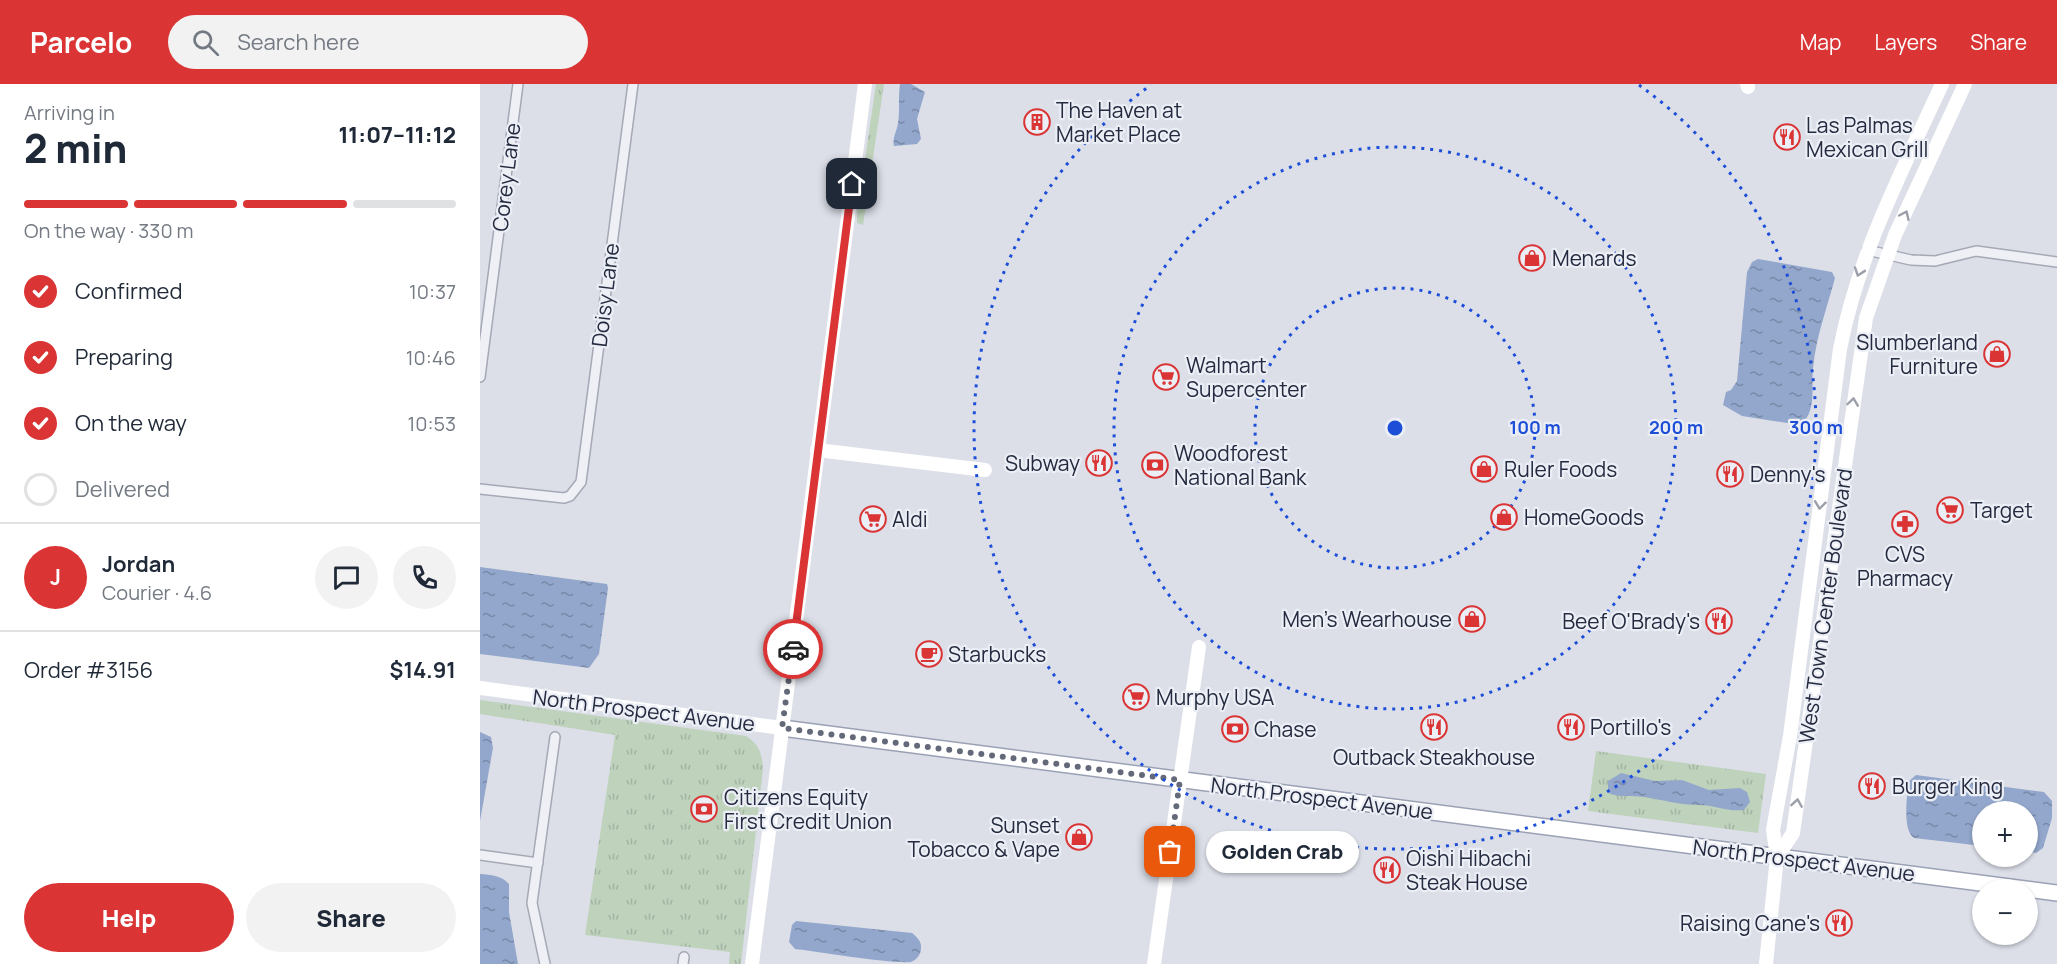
<!DOCTYPE html>
<html lang="en">
<head>
<meta charset="utf-8">
<style>
	:root { --surface:#fff; --page:#f2f2f3; --text:#1f2937; --muted:#747a83; --line:#e0e1e3; --accent:#da3435 }
	body { margin:0; font-family:Manrope,sans-serif; background:var(--page); color:var(--text); height:100vh; display:flex; flex-direction:column; font-size:22px; white-space:nowrap }
	* { box-sizing:border-box; margin:0 }
	p { font-size:20px; color:var(--muted) }
	.icon { flex:none; width:33px; height:33px; fill:none; stroke:currentColor; stroke-width:2; stroke-linecap:round; stroke-linejoin:round }
	.map { position:relative; flex:1; overflow:hidden }
	.panel { display:flex; flex-direction:column; background:var(--surface); width:480px }
	.panel>* { flex:none }
	.buttons { position:absolute; left:1492px; top:717px; display:grid; gap:12px }
	.buttons a { display:grid; place-items:center; width:66px; height:66px; border-radius:50%; background:var(--surface); box-shadow:0 2px 4px #0004; font-size:30px }
	.pin { position:absolute; display:grid; place-items:center; width:51px; height:51px; color:#fff; margin:-26px; border-radius:12px; box-shadow:0 3px 9px #0006 }
	.courier { position:absolute; display:grid; place-items:center; width:60px; height:60px; margin:-30px; border:4px solid #da3435; border-radius:50%; background:#fff; color:#222; box-shadow:0 2px 8px #0007 }
	.bubble { position:absolute; height:42px; border-radius:21px; background:var(--surface); box-shadow:0 2px 4px #0004; font-size:20px; font-weight:800; line-height:42px; text-align:center }
	.headline em { font-style:normal; font-weight:800 }
	.headline div { display:flex; flex-direction:column-reverse }
	.headline { display:flex; align-items:center; justify-content:space-between; height:102px; padding:0 24px }
	h1 { font-size:39px; font-weight:800; line-height:45px }
	.bar { display:grid; grid-template-columns:repeat(4,1fr); gap:9px 6px; align-content:center; height:72px; padding:0 24px }
	.bar i { height:8px; border-radius:4px; background:var(--line) }
	.bar .selected { background:var(--accent) }
	.bar p { grid-column:span 4 }
	.line { display:flex; align-items:center; gap:15px; padding:0 24px; border-top:2px solid var(--line) }
	.line div { flex:1 }
	.round { display:grid; place-items:center; flex:none; width:63px; height:63px; border-radius:32px; background:var(--page) }
	ol { padding:0 24px; list-style:none }
	li { display:flex; align-items:center; gap:18px; height:66px }
	li p { margin-inline-start:auto }
	li .icon { padding:6px; border-radius:50%; background:var(--accent); color:#fff; stroke-width:4 }
	li:last-child { color:var(--muted) }
	li i { width:33px; height:33px; border:3px solid var(--line); border-radius:50% }
	.button { display:flex; gap:12px; margin-top:auto; padding:12px 24px }
	.button a { flex:1; height:69px; border-radius:36px; background:var(--accent); color:#fff; font-size:24px; font-weight:800; line-height:69px; text-align:center }
	.button a+a { background:var(--page); color:var(--text) }
	header { display:flex; align-items:center; gap:36px; box-sizing:border-box; height:84px; padding:0 30px; background:var(--accent); color:#fff }
	header strong { font-size:28px }
	nav { display:flex; gap:33px; margin-inline-start:auto; font-size:21px }
	.search { width:420px; height:54px; background:var(--page); display:flex; align-items:center; gap:15px; box-sizing:border-box; padding:0 21px; border-radius:33px; color:var(--muted); font-size:22px }
	main { display:flex; flex:1; min-height:0 }
	.map>svg:first-child { display:block }
	.grass { fill:url(#grass-tufts) }
	.water { fill:url(#water-ripples) }
	.lines { fill:none; stroke-linecap:round; stroke-linejoin:round }
	.street-casing { stroke:#a5a9b5; stroke-width:12 }
	.primary-casing { stroke:#9aa1b4; stroke-width:18 }
	.street { stroke:#eff0f6; stroke-width:9 }
	.secondary { stroke:#fff; stroke-width:14 }
	.primary { stroke:#fff; stroke-width:15 }
	.oneway { stroke:#9c9fa9 }
	.done { stroke:#64697a; stroke-width:6; stroke-dasharray:0 10.8 }
	.route { stroke:#da3435; stroke-width:8 }
	.ring { fill:none; stroke:#1d4ed8; stroke-width:3; stroke-dasharray:3 6 }
	.labels { text-anchor:middle; dominant-baseline:central; stroke-width:4.5; stroke-linejoin:round; paint-order:stroke }
	.poi-label { font-size:21px; fill:#242a3f; stroke:#ebeef5; text-anchor:start }
	.street-label { font-size:21px; fill:#242a3f; stroke:#ebeef5 }
	.centre { fill:#1d4ed8; stroke:#ebeef5; stroke-width:3 }
	.ring-label { font-size:18px; text-anchor:middle; font-weight:bold; fill:#1d4ed8; stroke:#ebeef5; stroke-width:4.5; stroke-linejoin:round; paint-order:stroke }
</style>
</head>
<body>
<header>
<strong>Parcelo</strong>
<div class="search"><svg class="icon" aria-label="search" viewBox="0 0 24 24"><circle cx="10" cy="10" r="6"/><path d="M15 15l6 6"/></svg>Search here</div>
<nav><a>Map</a><a>Layers</a><a>Share</a></nav>
</header>
<main>
<section class="panel">
<div class="headline"><div><h1>2 min</h1><p>Arriving in</p></div><em>11:07–11:12</em></div>
<div class="bar"><i class="selected"></i><i class="selected"></i><i class="selected"></i><i></i><p>On the way · 330 m</p></div>
<ol>
<li><svg class="icon" aria-label="check" viewBox="0 0 24 24"><path d="M5 12l5 5 9-10"/></svg>Confirmed<p>10:37</p></li>
<li><svg class="icon" aria-label="check" viewBox="0 0 24 24"><path d="M5 12l5 5 9-10"/></svg>Preparing<p>10:46</p></li>
<li><svg class="icon" aria-label="check" viewBox="0 0 24 24"><path d="M5 12l5 5 9-10"/></svg>On the way<p>10:53</p></li>
<li><i></i>Delivered</li>
</ol>
<div class="line" style="height:108px"><b class="round" style="background:var(--accent);color:#fff">J</b><div><b>Jordan</b><p>Courier · 4.6</p></div><a class="round"><svg class="icon" aria-label="chat" viewBox="0 0 24 24"><path d="M4 5h16v11H9l-5 4z"/></svg></a><a class="round"><svg class="icon" aria-label="phone" viewBox="0 0 24 24"><path d="M5 4h4l2 5-3 2q2 4 5 5l2-3 5 2v4C11 20 4 13 5 4z"/></svg></a></div>
<div class="line" style="height:78px"><div>Order #3156</div><b>$14.91</b></div>
<div class="button"><a>Help</a><a>Share</a></div>
</section>
<div class="map">
<svg width="1577" height="880" viewBox="0 0 1577 880">
	<defs>
		<pattern id="grass-tufts" width="24" height="20" patternUnits="userSpaceOnUse" patternTransform="scale(1.5)"><rect width="24" height="20" fill="#bfd2bc"/><path d="M3 7l-1-3M5 7V3M7 7l1-3M15 17l-1-3M17 17v-4M19 17l1-3" fill="none" stroke="#a4b4a3"/></pattern>
		<pattern id="water-ripples" width="26" height="14" patternUnits="userSpaceOnUse" patternTransform="scale(1.5)"><rect width="26" height="14" fill="#93a7cc"/><path d="M2 4q2-2 4 0t4 0M15 11q2-2 4 0t4 0" fill="none" stroke="#7888a7"/></pattern>
	</defs>
	<rect width="100%" height="100%" fill="#dcdfe8"/>
	<g class="grass">
		<polygon points="396,0 404,0 383,141 377,139 377,130"/>
		<path d="M0 616 266 652C280 661 282 670 283 685L261 880H249L250 868 105 851 135 651 0 630Z"/>
		<polygon points="1116,667 1286,690 1278,749 1108,727"/>
	</g>
	<g class="water">
		<path d="M420 0H431L445 8 437 35 441 55 437 60 414 62C412 54 417 47 418 39 420 26 418 13 420 0Z"/>
		<path d="M1278 175 1352 188 1355 194C1347 224 1336 253 1333 284 1331 304 1337 328 1320 341L1262 332 1243 321 1246 308 1251 306 1257 297 1267 188 1272 178Z"/>
		<polygon points="0,483 127,500 128,504 119,570 109,584 0,570"/>
		<polygon points="0,648 11,653 13,664 0,737"/>
		<path d="M1141 689 1175 697 1202 696 1229 706 1260 704 1267 708 1270 718 1264 726C1247 728 1235 721 1219 721 1200 721 1183 716 1164 713 1151 711 1140 714 1128 709V697Z"/>
		<path d="M1436 691 1564 708 1572 717V734L1563 764 1556 769 1548 767V728H1503V762L1434 754C1422 746 1427 711 1429 697Z"/>
		<path d="M0 790C11 791 21 791 29 800V828L38 880H0Z"/>
		<path d="M316 837 432 849C437 853 442 858 441 864 441 870 437 876 431 878 411 880 341 868 315 865L309 858 312 841Z"/>
	</g>
	<g class="lines">
		<g class="street-casing">
			<g id="street">
				<polyline points="1387,166 1431,176 1455,177 1496,167 1577,178"/>
				<polyline points="0,293 38,0"/>
				<polyline points="0,405 84,414 90,412 101,398 153,0"/>
				<polyline points="0,771 58,779"/>
				<polyline points="65,880 52,819 75,653"/>
				<polyline points="203,880 204,873"/>
			</g>
		</g>
		<g class="primary-casing">
			<polyline id="primary" points="302,644 1577,809"/>
		</g>
		<use href="#street" class="street"/>
		<g class="secondary">
			<polyline points="1267,0 1268,3"/>
			<polyline points="337,366 505,386"/>
			<polyline points="0,604 302,644"/>
			<polyline points="1297,773 1313,749 1386,234 1415,151 1485,0"/>
			<polyline points="272,880 385,0"/>
			<polyline points="674,880 719,563"/>
			<path d="M1286 880 1297 773 1293 746 1310 652 1360 265C1378 171 1422 87 1462 0"/>
		</g>
		<use href="#primary" class="primary"/>
	</g>
	<defs><path id="oneway-chevron" d="M-2-3.5L2.5 0L-2 3.5" fill="none" stroke-width="1.6" stroke-linecap="round" stroke-linejoin="round" transform="scale(1.5)"/></defs>
	<g class="oneway">
		<use href="#oneway-chevron" transform="translate(1425 131) rotate(-65)"/>
		<use href="#oneway-chevron" transform="translate(1379 188) rotate(109)"/>
		<use href="#oneway-chevron" transform="translate(1373 318) rotate(-82)"/>
		<use href="#oneway-chevron" transform="translate(1340 421) rotate(97)"/>
		<use href="#oneway-chevron" transform="translate(1317 719) rotate(-81)"/>
	</g>
	<g class="lines">
		<polyline class="done" points="313,565 302,644 700,696 690,768"/>
		<polyline class="route" points="313,565 372,100"/>
	</g>
	<g class="ring">
		<circle cx="915" cy="344" r="140"/>
		<circle cx="915" cy="344" r="281"/>
		<path d="M1159 1A421 421 0 1 1 671 1"/>
	</g>
	<defs>
		<g id="building-ring" transform="scale(1.35)"><circle r="9.5" fill="#ebeef5" stroke="#da3435" stroke-width="1.5"/><path d="M-4-6H4V6H1V3H-1V6H-4ZM-2.5-4.3h1.7v1.8h-1.7ZM.8-4.3h1.7v1.8H.8ZM-2.5-1h1.7V.8h-1.7ZM.8-1h1.7V.8H.8Z" fill="#da3435"/></g>
		<g id="restaurant-ring" transform="scale(1.35)"><circle r="9.5" fill="#ebeef5" stroke="#da3435" stroke-width="1.5"/><path d="M-5-6h1v4h1v-4h1v4h1v-4h1v5L-1.5 .5V6h-2V.5L-5-1ZM5-6V6H3V1.5H1.5Q1.5-4 5-6Z" fill="#da3435"/></g>
		<g id="shop-ring" transform="scale(1.35)"><circle r="9.5" fill="#ebeef5" stroke="#da3435" stroke-width="1.5"/><path d="M-5-2.5h2.3a2.7 3.5 0 0 1 5.4 0H5L5.5 6h-11ZM-1.5-2.5h3a1.5 2.3 0 0 0-3 0Z" fill="#da3435"/></g>
		<g id="supermarket-ring" transform="scale(1.35)"><circle r="9.5" fill="#ebeef5" stroke="#da3435" stroke-width="1.5"/><path d="M-6-5.5h2.5l.6 2H6L4.5 2H-2.5L-4.4-4H-6ZM-1.5 3.2a1.3 1.3 0 1 0 .1 0ZM3 3.2a1.3 1.3 0 1 0 .1 0Z" fill="#da3435"/></g>
		<g id="bank-ring" transform="scale(1.35)"><circle r="9.5" fill="#ebeef5" stroke="#da3435" stroke-width="1.5"/><path d="M-6-4H6V4H-6ZM0-2.3a2.3 2.3 0 1 0 0 4.6a2.3 2.3 0 1 0 0-4.6Z" fill="#da3435"/></g>
		<g id="pharmacy-ring" transform="scale(1.35)"><circle r="9.5" fill="#ebeef5" stroke="#da3435" stroke-width="1.5"/><path d="M-2-6h4v4h4v4h-4v4h-4v-4h-4v-4h4Z" fill="#da3435"/></g>
		<g id="cafe-ring" transform="scale(1.35)"><circle r="9.5" fill="#ebeef5" stroke="#da3435" stroke-width="1.5"/><path d="M-5.5-4.5H6V0H3Q3 3.5 0 3.5H-2.5Q-5.5 3.5-5.5 0ZM3-3.2v2h1.7v-2ZM-6 4.5H4V6H-6Z" fill="#da3435"/></g>
	</defs>
	<g fill-rule="evenodd">
		<use href="#building-ring" x="557" y="38"/>
		<use href="#restaurant-ring" x="1307" y="53"/>
		<use href="#shop-ring" x="1052" y="174"/>
		<use href="#shop-ring" x="1517" y="270"/>
		<use href="#supermarket-ring" x="686" y="293"/>
		<use href="#restaurant-ring" x="619" y="379"/>
		<use href="#bank-ring" x="675" y="381"/>
		<use href="#shop-ring" x="1004" y="385"/>
		<use href="#restaurant-ring" x="1250" y="390"/>
		<use href="#supermarket-ring" x="1470" y="426"/>
		<use href="#shop-ring" x="1024" y="433"/>
		<use href="#supermarket-ring" x="393" y="435"/>
		<use href="#pharmacy-ring" x="1425" y="440"/>
		<use href="#shop-ring" x="992" y="535"/>
		<use href="#restaurant-ring" x="1239" y="537"/>
		<use href="#cafe-ring" x="449" y="570"/>
		<use href="#supermarket-ring" x="656" y="613"/>
		<use href="#restaurant-ring" x="954" y="643"/>
		<use href="#restaurant-ring" x="1091" y="643"/>
		<use href="#bank-ring" x="755" y="645"/>
		<use href="#restaurant-ring" x="1392" y="702"/>
		<use href="#bank-ring" x="224" y="725"/>
		<use href="#shop-ring" x="599" y="753"/>
		<use href="#restaurant-ring" x="907" y="786"/>
		<use href="#restaurant-ring" x="1359" y="839"/>
	</g>
	<g class="labels">
		<g class="poi-label">
			<text x="576" y="26">The Haven at<tspan x="576" dy="24">Market Place</tspan></text>
			<text x="1326" y="41">Las Palmas<tspan x="1326" dy="24">Mexican Grill</tspan></text>
			<text x="1072" y="174">Menards</text>
			<text x="1498" y="258" text-anchor="end">Slumberland<tspan x="1498" dy="24">Furniture</tspan></text>
			<text x="706" y="281">Walmart<tspan x="706" dy="24">Supercenter</tspan></text>
			<text x="694" y="369">Woodforest<tspan x="694" dy="24">National Bank</tspan></text>
			<text x="600" y="379" text-anchor="end">Subway</text>
			<text x="1024" y="385">Ruler Foods</text>
			<text x="1270" y="390">Denny's</text>
			<text x="1490" y="426">Target</text>
			<text x="1044" y="433">HomeGoods</text>
			<text x="412" y="435">Aldi</text>
			<text x="1425" y="470" text-anchor="middle">CVS<tspan x="1425" dy="24">Pharmacy</tspan></text>
			<text x="972" y="535" text-anchor="end">Men's Wearhouse</text>
			<text x="1220" y="537" text-anchor="end">Beef O'Brady's</text>
			<text x="468" y="570">Starbucks</text>
			<text x="676" y="613">Murphy USA</text>
			<text x="1110" y="643">Portillo's</text>
			<text x="774" y="645">Chase</text>
			<text x="954" y="673" text-anchor="middle">Outback Steakhouse</text>
			<text x="1412" y="702">Burger King</text>
			<text x="244" y="713">Citizens Equity<tspan x="244" dy="24">First Credit Union</tspan></text>
			<text x="580" y="741" text-anchor="end">Sunset<tspan x="580" dy="24">Tobacco &amp; Vape</tspan></text>
			<text x="926" y="774">Oishi Hibachi<tspan x="926" dy="24">Steak House</tspan></text>
			<text x="1340" y="839" text-anchor="end">Raising Cane's</text>
		</g>
		<g class="street-label">
			<text transform="translate(26 93) rotate(-83)">Corey Lane</text>
			<text transform="translate(125 211) rotate(-83)">Doisy Lane</text>
			<text transform="translate(1345 522) rotate(-82)">West Town Center Boulevard</text>
			<text transform="translate(164 626) rotate(7)">North Prospect Avenue</text>
			<text transform="translate(842 714) rotate(7)">North Prospect Avenue</text>
			<text transform="translate(1324 776) rotate(7)">North Prospect Avenue</text>
		</g>
	</g>
	<circle cx="915" cy="344" r="9" class="centre"/>
	<g class="ring-label">
		<text x="1055" y="350">100 m</text>
		<text x="1196" y="350">200 m</text>
		<text x="1336" y="350">300 m</text>
	</g>
</svg>
<div class="buttons">
<a>+</a>
<a>−</a>
</div>
<div class="pin" style="left:690px;top:768px;background:#ea580c"><svg class="icon" aria-label="bag" viewBox="0 0 24 24"><path d="M5 8h14l-1 12H6zM9 8a3 3 0 0 1 6 0"/></svg></div>
<div class="pin" style="left:372px;top:100px;background:#1f2937"><svg class="icon" aria-label="home" viewBox="0 0 24 24"><path d="M3 11l9-7 9 7M6 9v11h12V9"/></svg></div>
<div class="courier" style="left:313px;top:565px"><svg class="icon" aria-label="car" viewBox="0 0 24 24"><path d="M5 17H2v-5l4-1 3-4h7l3 4 3 1v5h-3M9 17h6M6 11h13"/><circle cx="7" cy="17" r="2"/><circle cx="17" cy="17" r="2"/></svg></div>
<div class="bubble" style="left:726px;top:747px;width:153px">Golden Crab</div>
</div>
</main>
</body>
</html>
